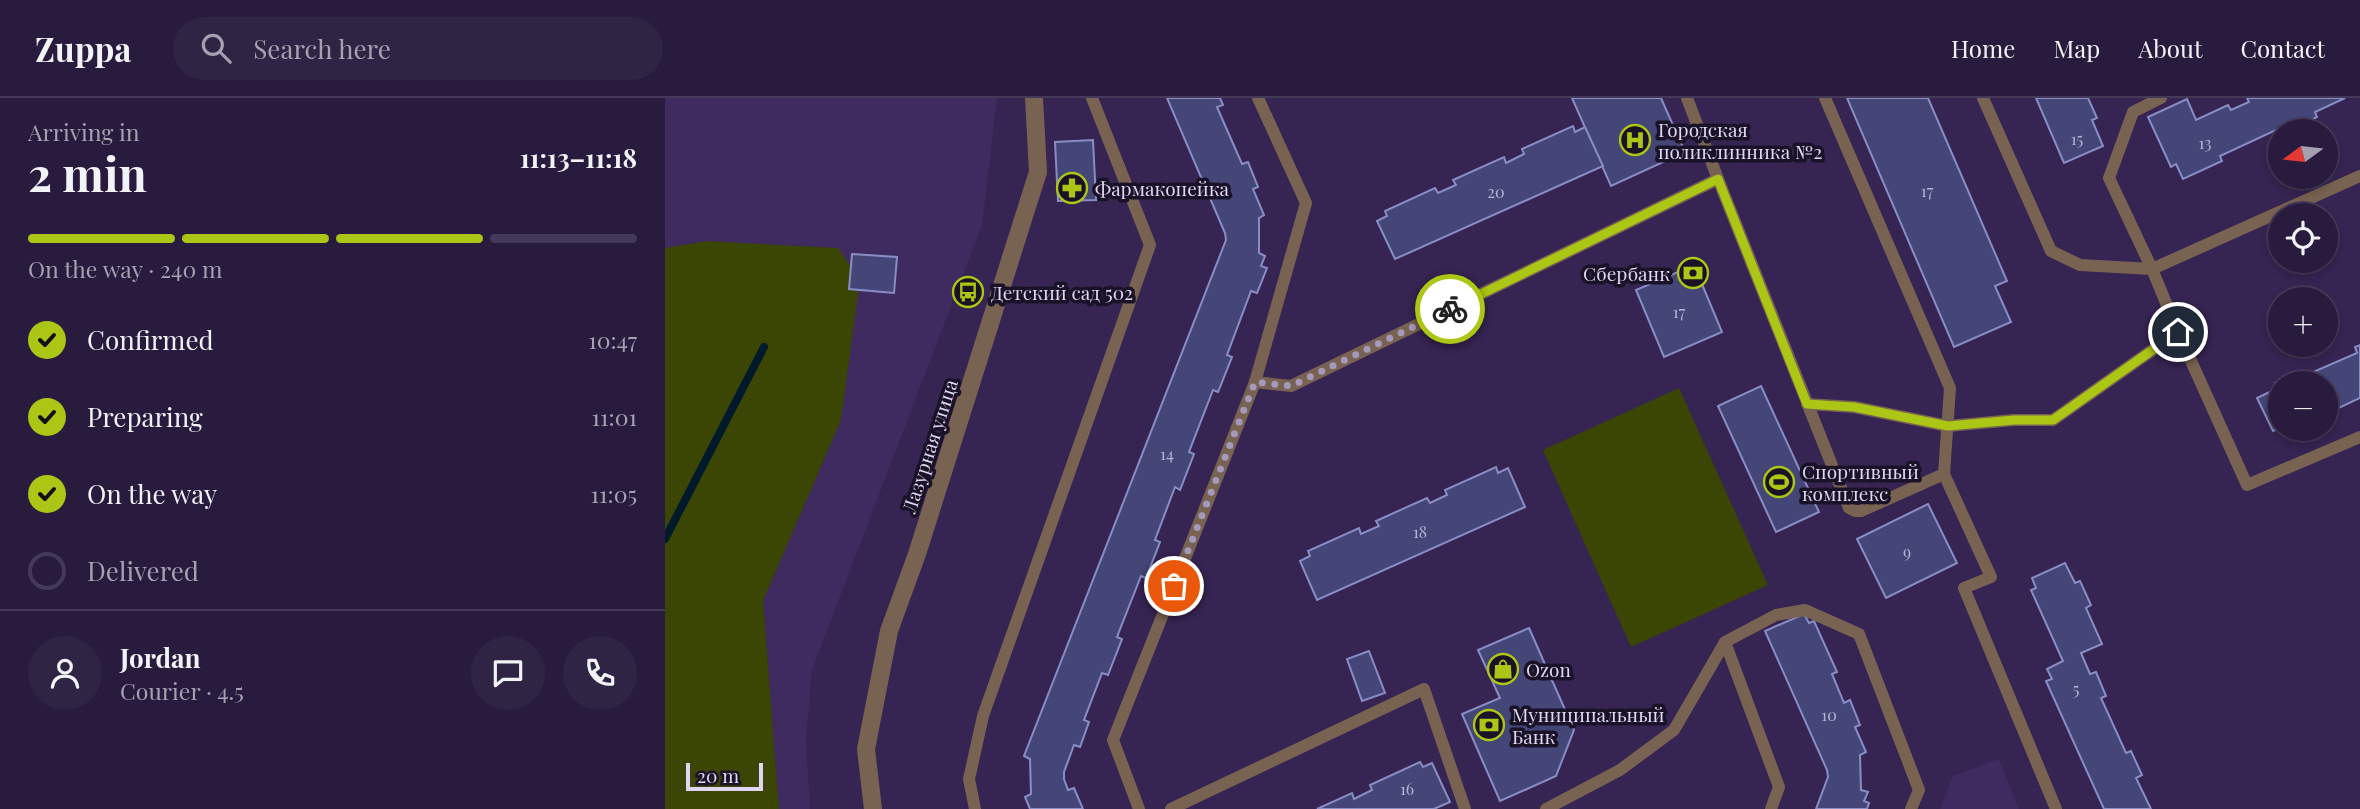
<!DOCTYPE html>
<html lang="en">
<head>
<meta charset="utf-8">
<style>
	:root { --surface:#281b3e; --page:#302445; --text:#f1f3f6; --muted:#a5a1b0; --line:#443958; --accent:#abc614 }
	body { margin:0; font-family:"Playfair Display",serif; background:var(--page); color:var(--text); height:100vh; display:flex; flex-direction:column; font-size:26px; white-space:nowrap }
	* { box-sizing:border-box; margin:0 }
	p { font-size:23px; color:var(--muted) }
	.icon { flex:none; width:38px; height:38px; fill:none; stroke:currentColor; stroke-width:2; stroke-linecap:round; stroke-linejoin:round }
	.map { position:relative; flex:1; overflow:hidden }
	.side { display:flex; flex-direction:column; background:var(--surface); width:665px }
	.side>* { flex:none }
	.needle { width:46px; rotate:255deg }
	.fabs { position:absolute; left:1603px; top:21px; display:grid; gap:14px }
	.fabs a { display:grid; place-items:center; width:70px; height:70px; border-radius:50%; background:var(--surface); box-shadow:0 4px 10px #0003,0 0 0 2px var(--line); font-size:35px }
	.scale { position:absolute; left:21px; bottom:18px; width:77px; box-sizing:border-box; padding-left:7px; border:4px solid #dfd6f3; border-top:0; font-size:19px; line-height:24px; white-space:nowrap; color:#dfd6f3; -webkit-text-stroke:5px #1a1327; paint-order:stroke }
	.pin { position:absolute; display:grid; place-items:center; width:60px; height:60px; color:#fff; margin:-30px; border:4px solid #fff; border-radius:50%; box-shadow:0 2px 7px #0007 }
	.courier { position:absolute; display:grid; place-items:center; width:70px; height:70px; margin:-35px; border:5px solid #abc614; border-radius:50%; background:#fff; color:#222; box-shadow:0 2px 9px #0007 }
	.head em { font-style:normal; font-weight:700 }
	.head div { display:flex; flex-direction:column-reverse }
	.head { display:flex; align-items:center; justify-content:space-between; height:119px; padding:0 28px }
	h1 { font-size:46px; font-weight:700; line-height:52px }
	.bar { display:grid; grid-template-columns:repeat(4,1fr); gap:10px 7px; align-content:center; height:84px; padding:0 28px }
	.bar i { height:9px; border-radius:5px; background:var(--line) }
	.bar .selected { background:var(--accent) }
	.bar p { grid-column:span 4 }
	.line { display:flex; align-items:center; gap:18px; padding:0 28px; border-top:2px solid var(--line) }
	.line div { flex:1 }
	.round { display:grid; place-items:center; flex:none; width:74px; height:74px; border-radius:37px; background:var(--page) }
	ol { padding:0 28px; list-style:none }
	li { display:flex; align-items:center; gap:21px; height:77px }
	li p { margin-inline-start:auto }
	li .icon { padding:7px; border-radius:50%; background:var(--accent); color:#111; stroke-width:4 }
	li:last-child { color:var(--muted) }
	li i { width:38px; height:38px; border:4px solid var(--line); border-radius:50% }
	header { display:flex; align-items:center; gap:42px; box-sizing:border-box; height:98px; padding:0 35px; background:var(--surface); border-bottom:2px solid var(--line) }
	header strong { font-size:33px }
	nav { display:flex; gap:38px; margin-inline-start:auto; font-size:24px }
	.search { width:490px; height:63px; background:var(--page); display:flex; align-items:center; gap:18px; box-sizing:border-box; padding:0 24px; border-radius:38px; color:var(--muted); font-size:26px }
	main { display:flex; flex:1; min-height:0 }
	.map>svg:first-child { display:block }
	.built { fill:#3f2b60 }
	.green { fill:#3b4504 }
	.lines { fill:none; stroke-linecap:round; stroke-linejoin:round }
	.stream { stroke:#001a2c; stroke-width:8 }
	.building { fill:#434677; stroke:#888ec5; stroke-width:2 }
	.service { stroke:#786251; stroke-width:12 }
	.tertiary { stroke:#786251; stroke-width:18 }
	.done { stroke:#a498bb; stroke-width:7; stroke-dasharray:0 12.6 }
	.route { stroke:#abc614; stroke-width:9 }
	.labels { text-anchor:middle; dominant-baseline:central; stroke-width:7; stroke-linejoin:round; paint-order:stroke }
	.number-label { font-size:16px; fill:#b8b2d4 }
	.poi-label { font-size:19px; fill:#dfd6f3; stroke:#1a1327; text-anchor:start }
	.street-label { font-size:19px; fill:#dfd6f3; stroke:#1a1327 }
</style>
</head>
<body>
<header>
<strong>Zuppa</strong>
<div class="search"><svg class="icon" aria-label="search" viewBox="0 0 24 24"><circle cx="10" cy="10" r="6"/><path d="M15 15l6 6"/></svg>Search here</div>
<nav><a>Home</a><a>Map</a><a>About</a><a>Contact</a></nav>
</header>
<main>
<section class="side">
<div class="head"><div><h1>2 min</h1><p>Arriving in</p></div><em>11:13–11:18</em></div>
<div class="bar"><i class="selected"></i><i class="selected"></i><i class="selected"></i><i></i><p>On the way · 240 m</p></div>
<ol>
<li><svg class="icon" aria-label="check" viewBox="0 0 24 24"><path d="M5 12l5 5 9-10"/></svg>Confirmed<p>10:47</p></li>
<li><svg class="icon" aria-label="check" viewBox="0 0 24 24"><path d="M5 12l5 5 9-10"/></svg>Preparing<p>11:01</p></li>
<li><svg class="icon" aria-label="check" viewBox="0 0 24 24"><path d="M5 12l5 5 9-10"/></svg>On the way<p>11:05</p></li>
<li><i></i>Delivered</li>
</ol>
<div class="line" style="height:126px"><a class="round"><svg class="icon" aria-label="person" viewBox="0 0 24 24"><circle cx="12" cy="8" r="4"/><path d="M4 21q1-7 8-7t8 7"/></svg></a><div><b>Jordan</b><p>Courier · 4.5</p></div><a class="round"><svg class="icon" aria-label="chat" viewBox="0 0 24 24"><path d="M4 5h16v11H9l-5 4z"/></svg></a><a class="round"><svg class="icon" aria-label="phone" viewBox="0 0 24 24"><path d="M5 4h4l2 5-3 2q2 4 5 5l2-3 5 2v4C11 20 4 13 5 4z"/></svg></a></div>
</section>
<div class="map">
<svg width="1695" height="711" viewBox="0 0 1695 711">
	<rect width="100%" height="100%" fill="#362452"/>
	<g class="built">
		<polygon points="0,0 332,0 317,127 147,572 141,640 145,711 114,711 98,503 176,322 173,150 43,143 0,150"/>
		<polygon points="1334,661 1354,711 1275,711 1288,678"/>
	</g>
	<g class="green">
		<polygon points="42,143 173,150 195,181 176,322 98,503 114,711 0,711 0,150"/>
		<polygon points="1014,290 1103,487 966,549 878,352"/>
	</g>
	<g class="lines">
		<polyline class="stream" points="0,441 99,249"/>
	</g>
	<g class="building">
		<polygon points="502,0 555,0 558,7 552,9 577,66 583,64 593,89 588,91 599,117 594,120 594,155 600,158 596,168 602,170 592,195 586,193 562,257 567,259 553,294 548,292 524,354 529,356 515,392 510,389 490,442 495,444 481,480 476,478 452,539 457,541 443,577 437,575 419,622 424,624 415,649 409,647 399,674 399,681 403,692 409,690 418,711 365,711 360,699 366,696 365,661 359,658 561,142 560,135"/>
		<polygon points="907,0 996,0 1020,54 946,88"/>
		<polygon points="1182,0 1263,0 1342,183 1330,188 1346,224 1289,249"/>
		<polygon points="1371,0 1423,0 1432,20 1427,22 1438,48 1399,65"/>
		<polygon points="1582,0 1680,0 1650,14 1652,19 1628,31 1626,25 1555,58 1557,63 1518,81 1511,66 1506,69 1483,19 1522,1 1531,22 1563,7 1566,12 1584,4"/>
		<polygon points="908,28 910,34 920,29 938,68 730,161 712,123 722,118 720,113 770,90 773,95 791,87 788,82 839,59 841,65 859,56 857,51"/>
		<polygon points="428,42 431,102 393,103 390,44"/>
		<polygon points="187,156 232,159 229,195 184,191"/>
		<polygon points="1029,167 1057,234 999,259 971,192"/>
		<polygon points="1695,247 1695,300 1661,316 1661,285 1615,285 1615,330 1608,333 1592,300 1613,290 1610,285 1634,274 1637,279 1692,255 1690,249"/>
		<polygon points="1096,288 1154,414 1111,434 1053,308"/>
		<polygon points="831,369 833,375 843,370 860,409 652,502 635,463 645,458 643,453 694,430 696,436 714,428 711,423 762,400 765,405 782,397 780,392"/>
		<polygon points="1263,406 1292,465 1221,500 1192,441"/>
		<polygon points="1400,465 1410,485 1415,483 1426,507 1421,510 1437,546 1416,555 1425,576 1431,574 1441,598 1436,600 1461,655 1466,653 1477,677 1471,680 1486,711 1439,711 1381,583 1387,581 1382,571 1398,563 1366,492 1371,490 1367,480"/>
		<polygon points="1139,516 1144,525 1149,523 1172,574 1167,576 1179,605 1185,602 1195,627 1190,629 1201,654 1195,657 1196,692 1203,694 1199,703 1204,705 1202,711 1151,711 1163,679 1162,672 1100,533"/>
		<polygon points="864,530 909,632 891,678 835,703 797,616 835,600 813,552"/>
		<polygon points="704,553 720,595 697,603 682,561"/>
		<polygon points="755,664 758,669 767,665 785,704 769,711 652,711 687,695 689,701 707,692 705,687"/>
	</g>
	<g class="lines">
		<g class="service">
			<polyline points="1160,0 1285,290 1279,376 1326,479 1299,490 1391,711"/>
			<polyline points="1318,0 1386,153 1415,167 1487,171 1444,80 1468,14 1496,0"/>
			<polyline points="1053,81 1184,410 1190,413 1196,413 1279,376"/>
			<polyline points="1513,234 1582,387 1695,339"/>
			<polyline points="590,284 626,288 1053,81 1022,0"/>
			<polyline points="1142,306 1189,309 1283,328 1349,322 1388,322 1513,234 1487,171 1695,78"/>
			<polyline points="1060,544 1114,689 1106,711"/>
			<polyline points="310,711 304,681 318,618 485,147 427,0"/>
			<polyline points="474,711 448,642 590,284 641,105 593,0"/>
			<polyline points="506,711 759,591 800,711"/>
			<polyline points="881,711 955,672 1009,632 1060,544 1111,517 1140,512 1194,536 1254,692 1246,711"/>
		</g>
		<polyline class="tertiary" points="208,711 201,651 224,533 252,456 373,74 369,0"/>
	</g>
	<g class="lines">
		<polyline class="done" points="509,488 590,284 626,288 785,211"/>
		<polyline class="route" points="785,211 1053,81 1142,306 1189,309 1283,328 1349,322 1388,322 1513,234"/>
	</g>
	<defs>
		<g id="hospital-ring" transform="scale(1.575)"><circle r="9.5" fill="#1a1327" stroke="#abc614" stroke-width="1.5"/><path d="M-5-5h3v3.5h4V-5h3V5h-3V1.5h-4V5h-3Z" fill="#abc614"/></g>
		<g id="pharmacy-ring" transform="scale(1.575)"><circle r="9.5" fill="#1a1327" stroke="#abc614" stroke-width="1.5"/><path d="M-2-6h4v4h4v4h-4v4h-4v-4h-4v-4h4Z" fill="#abc614"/></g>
		<g id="bank-ring" transform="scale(1.575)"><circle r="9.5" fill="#1a1327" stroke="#abc614" stroke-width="1.5"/><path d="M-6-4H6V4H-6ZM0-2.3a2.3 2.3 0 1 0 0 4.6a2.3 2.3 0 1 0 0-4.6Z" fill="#abc614"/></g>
		<g id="bus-ring" transform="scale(1.575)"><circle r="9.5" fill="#1a1327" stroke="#abc614" stroke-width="1.5"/><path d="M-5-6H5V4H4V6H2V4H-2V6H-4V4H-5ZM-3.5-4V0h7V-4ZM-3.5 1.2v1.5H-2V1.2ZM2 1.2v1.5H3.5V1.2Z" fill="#abc614"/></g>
		<g id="stadium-ring" transform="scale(1.575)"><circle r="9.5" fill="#1a1327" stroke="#abc614" stroke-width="1.5"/><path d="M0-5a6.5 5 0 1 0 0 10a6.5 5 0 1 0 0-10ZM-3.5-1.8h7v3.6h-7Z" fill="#abc614"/></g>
		<g id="shop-ring" transform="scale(1.575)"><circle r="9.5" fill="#1a1327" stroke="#abc614" stroke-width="1.5"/><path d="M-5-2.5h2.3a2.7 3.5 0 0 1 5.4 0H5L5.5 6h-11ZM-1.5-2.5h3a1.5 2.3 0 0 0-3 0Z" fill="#abc614"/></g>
	</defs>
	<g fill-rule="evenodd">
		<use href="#hospital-ring" x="970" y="42"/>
		<use href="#pharmacy-ring" x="407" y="90"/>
		<use href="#bank-ring" x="1028" y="175"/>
		<use href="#bus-ring" x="303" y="194"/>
		<use href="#stadium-ring" x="1114" y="384"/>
		<use href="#shop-ring" x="838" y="571"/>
		<use href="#bank-ring" x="824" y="627"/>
	</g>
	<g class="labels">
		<g class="number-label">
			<text x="1412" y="40">15</text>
			<text x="1540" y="44">13</text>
			<text x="1262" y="92">17</text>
			<text x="831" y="93">20</text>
			<text x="1014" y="213">17</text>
			<text x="502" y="355">14</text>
			<text x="755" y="433">18</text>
			<text x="1242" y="453">9</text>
			<text x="1411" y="590">5</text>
			<text x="1164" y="616">10</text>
			<text x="742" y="690">16</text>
		</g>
		<g class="poi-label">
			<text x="993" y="31">Городская<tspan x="993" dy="22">поликлинника №2</tspan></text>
			<text x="430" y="90">Фармакопейка</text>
			<text x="1005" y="175" text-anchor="end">Сбербанк</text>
			<text x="326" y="194">Детский сад 502</text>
			<text x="1137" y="373">Спортивный<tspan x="1137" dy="22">комплекс</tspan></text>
			<text x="861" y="571">Ozon</text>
			<text x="847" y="616">Муниципальный<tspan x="847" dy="22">Банк</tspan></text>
		</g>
		<g class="street-label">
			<text transform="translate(264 348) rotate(-72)">Лазурная улица</text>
		</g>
	</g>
</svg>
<div class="fabs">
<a><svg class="needle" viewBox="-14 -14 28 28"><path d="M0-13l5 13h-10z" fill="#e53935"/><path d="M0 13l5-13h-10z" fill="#a5a1b0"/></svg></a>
<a><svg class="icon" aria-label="locate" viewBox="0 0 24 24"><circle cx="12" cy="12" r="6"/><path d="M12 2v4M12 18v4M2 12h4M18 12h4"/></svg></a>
<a>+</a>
<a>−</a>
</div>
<div class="scale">20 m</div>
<div class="pin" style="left:509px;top:488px;background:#ea580c"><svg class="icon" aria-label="bag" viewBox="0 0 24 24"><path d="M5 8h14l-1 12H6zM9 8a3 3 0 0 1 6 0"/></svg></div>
<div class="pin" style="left:1513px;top:234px;background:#1f2937"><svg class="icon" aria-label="home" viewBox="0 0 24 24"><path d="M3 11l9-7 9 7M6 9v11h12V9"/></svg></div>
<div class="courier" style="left:785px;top:211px"><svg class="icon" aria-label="bike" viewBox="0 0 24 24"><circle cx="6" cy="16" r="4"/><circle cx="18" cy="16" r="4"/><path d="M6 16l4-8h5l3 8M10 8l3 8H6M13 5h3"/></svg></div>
</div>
</main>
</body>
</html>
